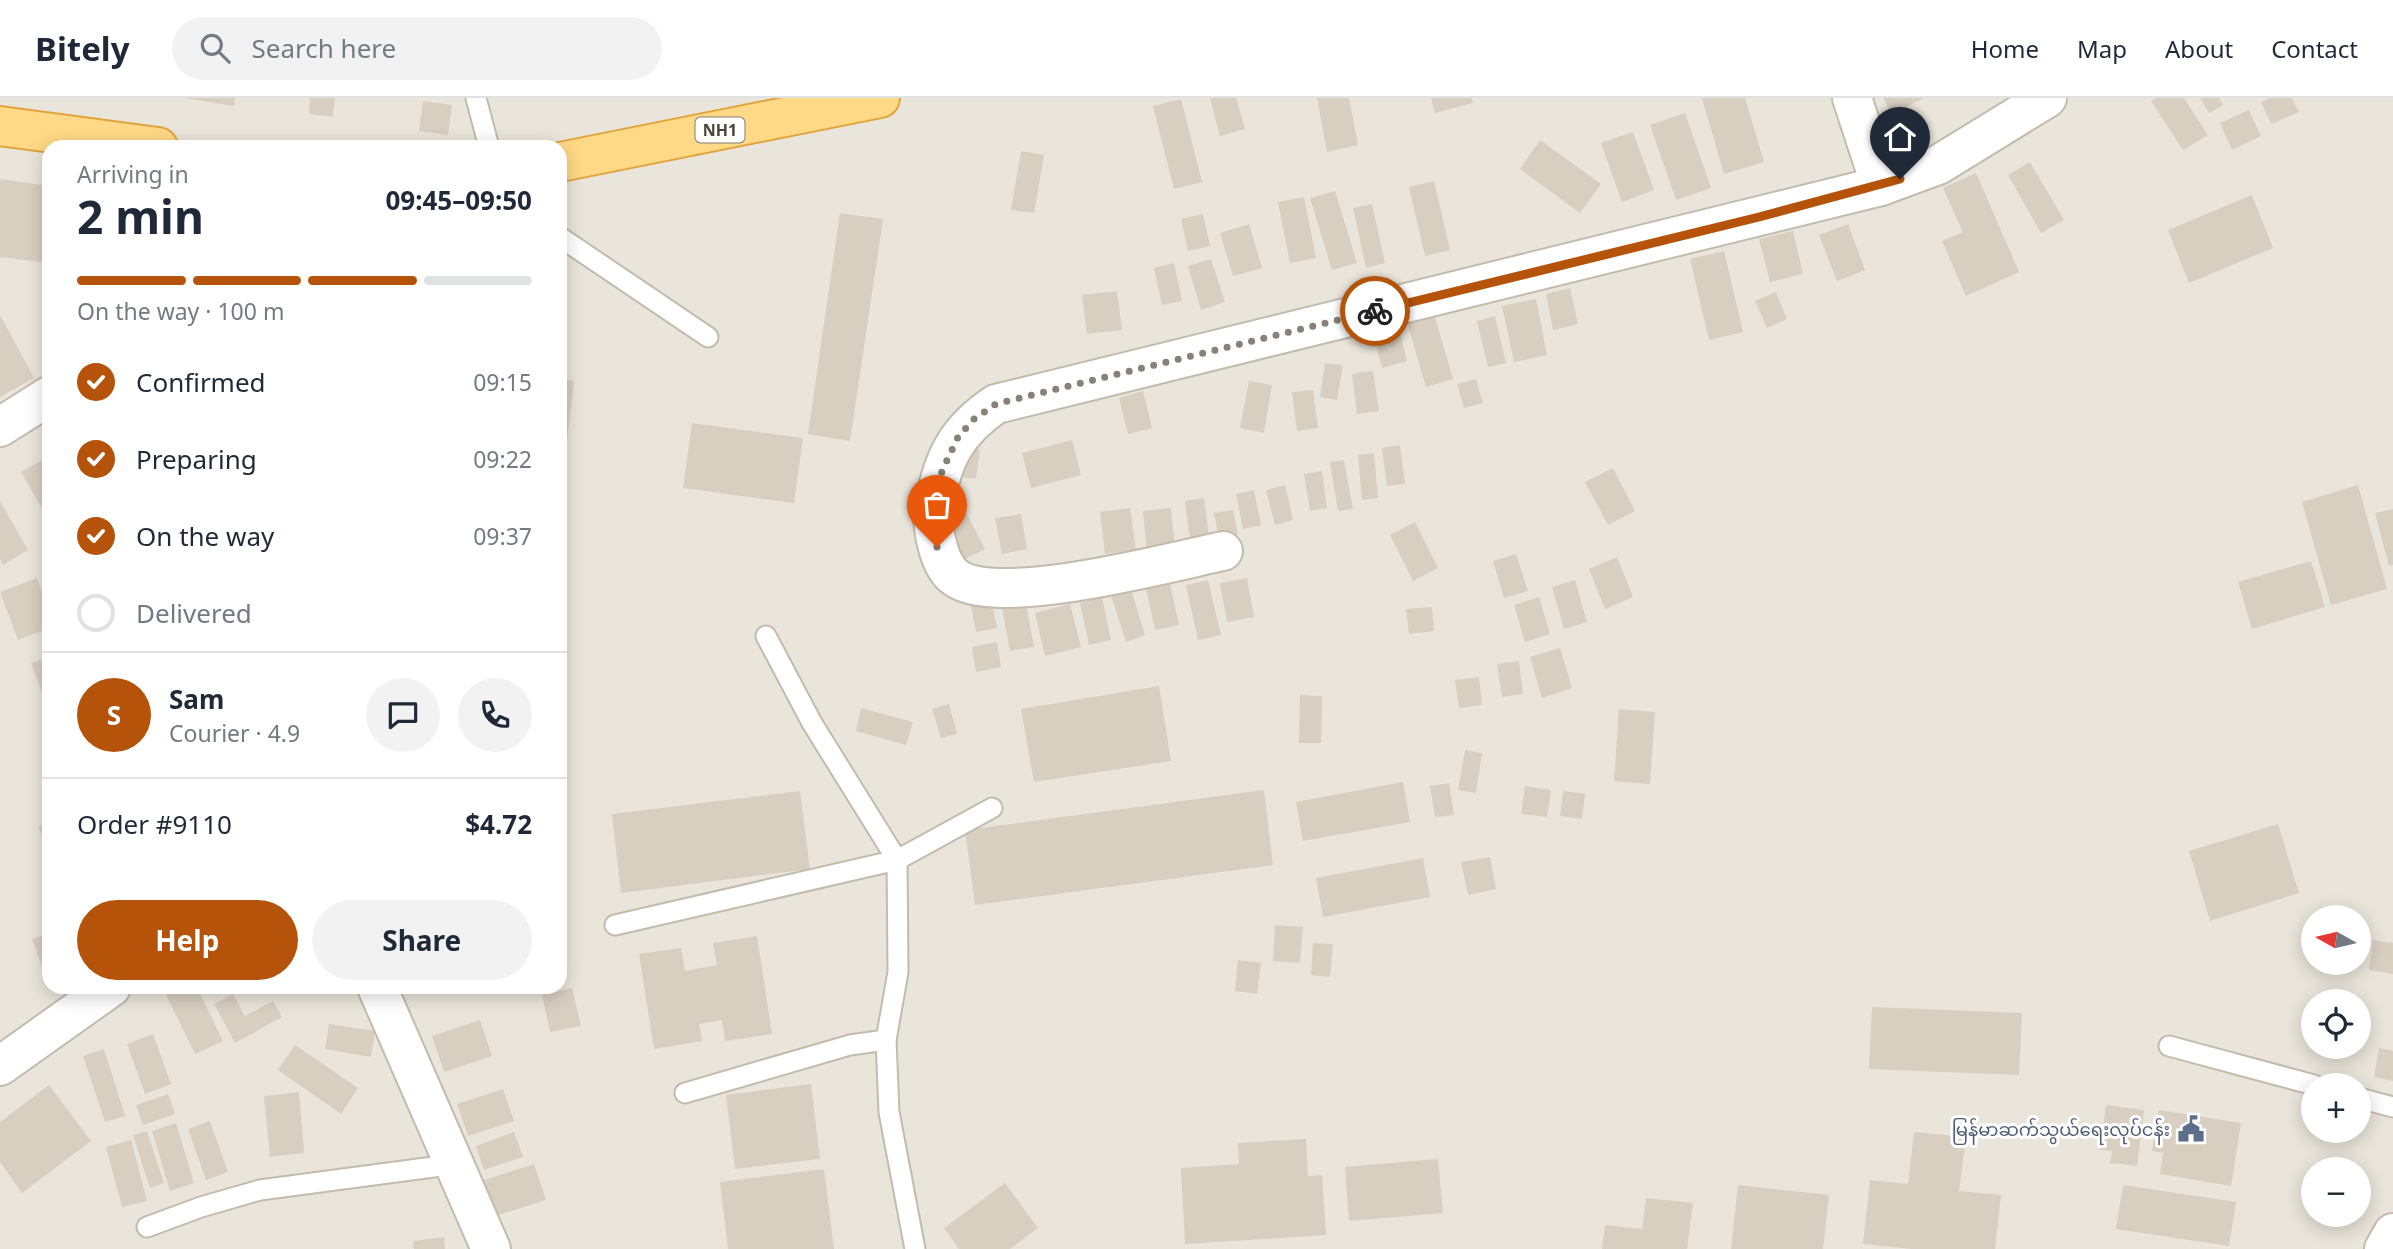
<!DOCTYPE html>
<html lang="en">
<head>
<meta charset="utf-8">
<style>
	:root { --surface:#fff; --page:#f2f2f3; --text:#1f2937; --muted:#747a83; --line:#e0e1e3; --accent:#b45309 }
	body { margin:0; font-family:"Noto Sans","Noto Sans Myanmar",sans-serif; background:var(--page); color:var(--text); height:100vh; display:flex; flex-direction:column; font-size:26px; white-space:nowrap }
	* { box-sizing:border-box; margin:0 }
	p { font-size:23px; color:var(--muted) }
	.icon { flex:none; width:38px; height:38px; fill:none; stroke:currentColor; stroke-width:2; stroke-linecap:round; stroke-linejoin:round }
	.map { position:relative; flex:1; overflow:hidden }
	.details { position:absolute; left:42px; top:42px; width:525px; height:854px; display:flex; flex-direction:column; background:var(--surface); border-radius:21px; box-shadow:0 4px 18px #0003 }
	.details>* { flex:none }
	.needle { width:46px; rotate:278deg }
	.buttons { position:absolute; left:2301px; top:807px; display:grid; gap:14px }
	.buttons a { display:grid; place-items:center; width:70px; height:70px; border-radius:50%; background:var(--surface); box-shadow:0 4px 18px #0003; font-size:35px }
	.pin { position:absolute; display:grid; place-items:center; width:60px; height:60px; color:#fff; margin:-72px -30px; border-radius:50% 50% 50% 0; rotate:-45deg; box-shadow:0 0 7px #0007 }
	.pin .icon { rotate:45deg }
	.courier { position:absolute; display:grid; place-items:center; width:70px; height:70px; margin:-35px; border:5px solid #b45309; border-radius:50%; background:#fff; color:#222; box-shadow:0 2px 9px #0007 }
	.head em { font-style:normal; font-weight:700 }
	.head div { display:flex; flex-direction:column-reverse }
	.head { display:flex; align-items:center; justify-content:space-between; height:119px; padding:0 35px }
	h1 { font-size:46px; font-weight:700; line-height:52px }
	.bar { display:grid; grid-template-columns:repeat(4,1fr); gap:10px 7px; align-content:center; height:84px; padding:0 35px }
	.bar i { height:9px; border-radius:5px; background:var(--line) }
	.bar .active { background:var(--accent) }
	.bar p { grid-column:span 4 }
	.line { display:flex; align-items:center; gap:18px; padding:0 35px; border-top:2px solid var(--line) }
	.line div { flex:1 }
	.round { display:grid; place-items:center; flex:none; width:74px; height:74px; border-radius:37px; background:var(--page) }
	ol { padding:0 35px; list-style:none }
	li { display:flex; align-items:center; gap:21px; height:77px }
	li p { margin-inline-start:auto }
	li .icon { padding:7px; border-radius:50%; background:var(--accent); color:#fff; stroke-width:4 }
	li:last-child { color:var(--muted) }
	li i { width:38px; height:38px; border:4px solid var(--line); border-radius:50% }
	.cta { display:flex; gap:14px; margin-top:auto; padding:14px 35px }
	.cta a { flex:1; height:80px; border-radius:42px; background:var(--accent); color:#fff; font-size:28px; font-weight:700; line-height:80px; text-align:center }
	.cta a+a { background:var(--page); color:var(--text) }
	header { display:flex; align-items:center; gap:42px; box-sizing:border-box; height:98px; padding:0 35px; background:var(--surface); border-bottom:2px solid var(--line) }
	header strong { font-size:33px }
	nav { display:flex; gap:38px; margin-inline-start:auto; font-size:24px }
	.search { width:490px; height:63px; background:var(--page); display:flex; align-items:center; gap:18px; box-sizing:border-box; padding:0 24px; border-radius:38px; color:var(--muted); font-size:26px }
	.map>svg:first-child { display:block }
	.residential { fill:#eae5da; fill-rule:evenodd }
	.building { fill:#d8cfc1 }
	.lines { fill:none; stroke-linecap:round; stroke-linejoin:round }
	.service-casing { stroke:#c2bbae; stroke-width:23 }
	.minor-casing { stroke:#c2bbae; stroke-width:42 }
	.tertiary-casing { stroke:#c2bbae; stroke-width:42 }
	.trunk-casing { stroke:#e0a43c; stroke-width:42 }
	.service { stroke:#fff; stroke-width:19 }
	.minor { stroke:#fff; stroke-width:38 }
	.tertiary { stroke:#fff; stroke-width:38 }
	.trunk { stroke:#ffd985; stroke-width:38 }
	.done { stroke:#878178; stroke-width:7; stroke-dasharray:0 12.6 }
	.route { stroke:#b45309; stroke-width:9 }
	.labels { text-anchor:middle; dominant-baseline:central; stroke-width:6; stroke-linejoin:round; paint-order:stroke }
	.shield { fill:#fff; stroke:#817c74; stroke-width:2 }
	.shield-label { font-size:16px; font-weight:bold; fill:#4b4439 }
	.service-label { font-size:18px; fill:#4e5e75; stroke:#fff; text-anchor:end }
</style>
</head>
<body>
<header>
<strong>Bitely</strong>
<div class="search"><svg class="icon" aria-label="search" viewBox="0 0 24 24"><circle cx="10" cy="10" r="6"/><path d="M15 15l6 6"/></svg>Search here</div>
<nav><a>Home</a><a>Map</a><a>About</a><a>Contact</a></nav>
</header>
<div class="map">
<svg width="2393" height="1151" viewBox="0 0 2393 1151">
	<rect width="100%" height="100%" fill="#f6f3ec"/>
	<path class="residential" d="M0 0H2393V1151H0ZM49 49H560V889H49ZM2314 819H2359V864H2314ZM2314 903H2359V948H2314ZM2314 987H2359V1032H2314ZM2314 1071H2359V1116H2314Z"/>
	<g class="building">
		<polygon points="184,0 235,0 234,8"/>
		<polygon points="310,0 335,0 333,19 309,16"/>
		<polygon points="1210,0 1236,0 1245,31 1220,38"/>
		<polygon points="1317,0 1349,0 1358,47 1327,54"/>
		<polygon points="1431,0 1472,0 1473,5 1435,15"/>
		<polygon points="1702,0 1745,0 1764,64 1724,76"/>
		<polygon points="1883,0 1924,0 1892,16"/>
		<polygon points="2156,0 2184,0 2208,37 2183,52 2151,3"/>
		<polygon points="2200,0 2219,0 2223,7 2209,15"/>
		<polygon points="2270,0 2292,0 2299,14 2271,26 2261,4"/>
		<polygon points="1181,1 1202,84 1174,91 1153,8"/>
		<polygon points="423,3 452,7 448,37 419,33"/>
		<polygon points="2249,12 2261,38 2232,52 2220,25"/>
		<polygon points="1685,15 1711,90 1676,102 1650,27"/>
		<polygon points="1633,34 1654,92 1622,104 1601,45"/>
		<polygon points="1540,42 1601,86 1580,115 1520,71"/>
		<polygon points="1021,53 1044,57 1034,115 1011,112"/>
		<polygon points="2030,64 2064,122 2041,135 2008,77"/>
		<polygon points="1976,75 2019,174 1966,198 1942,143 1963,134 1943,90"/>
		<polygon points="0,81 49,88 49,165 0,159"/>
		<polygon points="1434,83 1450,152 1425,158 1409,89"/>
		<polygon points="1335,93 1357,165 1332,172 1310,100"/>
		<polygon points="2252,97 2273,150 2189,185 2168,132"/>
		<polygon points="1304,99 1316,160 1290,165 1278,104"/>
		<polygon points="1372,106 1385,165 1366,170 1353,110"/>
		<polygon points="840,115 883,121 850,343 808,336"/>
		<polygon points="1203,116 1210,148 1188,153 1181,121"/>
		<polygon points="1249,126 1262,170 1233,178 1220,135"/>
		<polygon points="1848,126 1865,172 1837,183 1819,137"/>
		<polygon points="1793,133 1803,176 1770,184 1759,141"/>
		<polygon points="1724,153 1743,234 1709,242 1690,161"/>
		<polygon points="1211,161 1225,204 1201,212 1188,168"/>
		<polygon points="1174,165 1182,203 1162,207 1154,170"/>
		<polygon points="1570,190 1578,226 1553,232 1546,196"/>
		<polygon points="1117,193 1122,232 1087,236 1082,197"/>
		<polygon points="1776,194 1787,221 1767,230 1755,203"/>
		<polygon points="1536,201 1547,257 1514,264 1502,208"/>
		<polygon points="1434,216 1453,281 1426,289 1407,224"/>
		<polygon points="0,217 34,280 0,299"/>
		<polygon points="1495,218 1506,265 1488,269 1477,223"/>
		<polygon points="1397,223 1407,263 1382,270 1372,230"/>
		<polygon points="1325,265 1343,267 1337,302 1320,299"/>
		<polygon points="1373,273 1379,313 1357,316 1352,276"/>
		<polygon points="560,281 574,283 562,384 560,384"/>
		<polygon points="1476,281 1483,305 1464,310 1457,286"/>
		<polygon points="1249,283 1272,287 1264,335 1240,330"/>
		<polygon points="1313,292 1318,330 1297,333 1292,294"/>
		<polygon points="1143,293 1152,330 1128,336 1119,300"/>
		<polygon points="692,325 803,340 794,405 683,390"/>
		<polygon points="1072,342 1081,377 1031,390 1022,355"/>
		<polygon points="1400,347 1405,386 1387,388 1382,350"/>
		<polygon points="959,348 980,351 976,381 955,378"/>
		<polygon points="1374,355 1378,400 1362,402 1358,357"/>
		<polygon points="49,358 49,423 21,374"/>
		<polygon points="1344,362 1353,411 1338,413 1330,364"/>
		<polygon points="1613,370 1635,413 1608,427 1585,384"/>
		<polygon points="1322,373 1327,410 1310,413 1304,376"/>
		<polygon points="1285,387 1293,422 1275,427 1266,392"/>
		<polygon points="2358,387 2387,491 2331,507 2302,404"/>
		<polygon points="1254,392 1261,427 1243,431 1236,396"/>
		<polygon points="1204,400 1209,439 1190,442 1185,403"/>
		<polygon points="0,403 28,452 3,467 0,461"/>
		<polygon points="1130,410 1136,452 1105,456 1100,414"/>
		<polygon points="1171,410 1175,451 1147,454 1143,413"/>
		<polygon points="2393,411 2393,467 2389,468 2375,415"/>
		<polygon points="1233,412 1238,436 1219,440 1214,415"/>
		<polygon points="966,414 985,451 962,463 944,425"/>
		<polygon points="1021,416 1027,451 1002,456 995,420"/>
		<polygon points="1415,424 1438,470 1413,483 1390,437"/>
		<polygon points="1516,456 1528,493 1504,500 1493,463"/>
		<polygon points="1617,459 1633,499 1605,511 1589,471"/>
		<polygon points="2311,463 2325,509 2252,531 2238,484"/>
		<polygon points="37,480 49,513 49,530 18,542 0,494"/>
		<polygon points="1247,480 1254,519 1227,524 1220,485"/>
		<polygon points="1208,482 1221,537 1198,542 1186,487"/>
		<polygon points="1575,482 1587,524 1564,531 1552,489"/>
		<polygon points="1170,486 1179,527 1155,532 1146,491"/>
		<polygon points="1131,491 1145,537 1126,544 1111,497"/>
		<polygon points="1102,499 1111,542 1089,547 1080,505"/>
		<polygon points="1539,499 1550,536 1525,544 1514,507"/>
		<polygon points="1025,500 1034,549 1010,553 1001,505"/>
		<polygon points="992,505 997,530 976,534 971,508"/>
		<polygon points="1070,506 1081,549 1045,558 1035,515"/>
		<polygon points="1432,509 1434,533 1409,536 1406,511"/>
		<polygon points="997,544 1001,569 976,574 972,549"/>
		<polygon points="1560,550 1572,590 1542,600 1530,559"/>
		<polygon points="49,559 49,613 31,565"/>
		<polygon points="1519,563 1523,596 1502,599 1497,566"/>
		<polygon points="1479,579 1482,607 1459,610 1455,582"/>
		<polygon points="1159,588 1171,663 1034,684 1021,611"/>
		<polygon points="1300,597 1322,598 1321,645 1299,645"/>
		<polygon points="949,606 957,636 941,640 932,611"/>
		<polygon points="861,610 913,624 906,647 856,633"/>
		<polygon points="1619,611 1655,614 1650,686 1614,683"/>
		<polygon points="1465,652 1482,655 1476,695 1458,692"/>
		<polygon points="1403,684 1410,724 1303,743 1296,704"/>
		<polygon points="1449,685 1454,717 1435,719 1430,688"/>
		<polygon points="1525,688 1551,692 1547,719 1521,716"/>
		<polygon points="1264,692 1273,767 975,807 965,732"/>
		<polygon points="800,693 810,771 621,795 612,716"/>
		<polygon points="1563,693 1585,696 1582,721 1560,718"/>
		<polygon points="49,723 49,750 38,729"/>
		<polygon points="2278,726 2299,795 2210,823 2189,753"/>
		<polygon points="1490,759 1496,791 1468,797 1461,764"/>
		<polygon points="1423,760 1430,799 1323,819 1316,780"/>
		<polygon points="1275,827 1303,829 1300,865 1273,863"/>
		<polygon points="49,835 49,888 32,841"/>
		<polygon points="757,838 772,936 725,943 722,922 699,926 702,943 654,951 639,856 681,850 685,873 717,867 713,845"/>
		<polygon points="2373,842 2393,845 2393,876 2369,872"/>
		<polygon points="1313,845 1333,846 1330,879 1311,877"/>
		<polygon points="1238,862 1261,865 1257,896 1235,893"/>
		<polygon points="182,889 197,889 223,943 195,956 166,897"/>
		<polygon points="572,890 581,928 550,934 542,897"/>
		<polygon points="233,896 245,918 273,903 282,919 235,945 214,906"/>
		<polygon points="1872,909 2022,915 2019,977 1869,971"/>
		<polygon points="480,922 492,958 444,974 432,938"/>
		<polygon points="329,926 375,933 371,959 325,951"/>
		<polygon points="153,936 171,986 145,996 127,946"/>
		<polygon points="295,947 358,990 341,1016 278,972"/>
		<polygon points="2379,950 2393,953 2393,983 2374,979"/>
		<polygon points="104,951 125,1018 105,1024 83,958"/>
		<polygon points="811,986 820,1061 735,1071 726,997"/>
		<polygon points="49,987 91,1043 22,1095 0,1064 0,1024"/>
		<polygon points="503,991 514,1023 468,1038 457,1006"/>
		<polygon points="299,994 304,1055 270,1059 264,998"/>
		<polygon points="168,996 175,1016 143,1027 136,1007"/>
		<polygon points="2106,1007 2144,1012 2137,1068 2110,1065 2112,1053 2100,1052"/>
		<polygon points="2159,1012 2241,1025 2231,1088 2160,1076 2163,1055 2152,1053"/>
		<polygon points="210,1023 228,1074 206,1082 188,1031"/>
		<polygon points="176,1025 194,1085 170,1093 152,1033"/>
		<polygon points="147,1033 164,1085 150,1090 133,1037"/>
		<polygon points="514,1034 523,1059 484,1072 476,1048"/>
		<polygon points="1914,1034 1966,1039 1959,1093 2001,1097 1995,1151 1912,1151 1863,1146 1870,1082 1908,1086"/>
		<polygon points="1306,1041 1308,1078 1322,1077 1326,1137 1185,1146 1181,1070 1239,1066 1238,1045"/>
		<polygon points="131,1042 147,1103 122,1109 106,1049"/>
		<polygon points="1438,1061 1443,1115 1349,1123 1345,1069"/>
		<polygon points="534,1066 546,1102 492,1119 481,1083"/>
		<polygon points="824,1071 834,1151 728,1151 720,1084"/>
		<polygon points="1005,1085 1038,1130 1010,1151 959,1151 944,1130"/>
		<polygon points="1738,1087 1829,1097 1823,1151 1731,1151"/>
		<polygon points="2123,1087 2236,1104 2229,1148 2116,1131"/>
		<polygon points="1646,1100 1693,1105 1687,1151 1602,1151 1605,1127 1642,1131"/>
		<polygon points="444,1139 445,1151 414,1151 413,1143"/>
	</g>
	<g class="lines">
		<g class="service-casing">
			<g id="service">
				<polyline points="476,0 489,49"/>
				<polyline points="560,139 708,239"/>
				<polyline points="766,538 812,625 897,762 898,874 886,942 889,1014 915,1151"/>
				<polyline points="615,827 897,762 992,710"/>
				<polyline points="2169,948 2314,987"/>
				<polyline points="685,995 850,947 886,942"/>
				<polyline points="2359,1000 2393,1009"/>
				<polyline points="147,1129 201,1109 260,1092 456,1066"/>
			</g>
		</g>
		<g class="minor-casing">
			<g id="minor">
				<polyline points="1852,0 1881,88"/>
				<polyline points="0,329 49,298"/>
				<path d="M1223 453C1170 464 999 510 956 480 938 468 931 427 934 407 943 360 956 333 996 306L1881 88 1938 67 2047 0"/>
				<polyline points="377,889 491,1151"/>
				<polyline points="0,968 111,889"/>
			</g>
		</g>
		<g class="tertiary-casing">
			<polyline id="tertiary" points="2384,1151 2393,1135"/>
		</g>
		<g class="trunk-casing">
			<g id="trunk">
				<polyline points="0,28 158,49"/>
				<polyline points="560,64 880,0"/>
			</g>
		</g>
		<use href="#service" class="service"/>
		<use href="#minor" class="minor"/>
		<use href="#tertiary" class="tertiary"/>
		<use href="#trunk" class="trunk"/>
	</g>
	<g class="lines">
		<polyline class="done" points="937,449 934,410 942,373 958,339 974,321 996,306 1375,213"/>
		<polyline class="route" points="1375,213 1759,119 1900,81"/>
	</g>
	<defs>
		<g id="civic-bare" transform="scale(2.1)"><path d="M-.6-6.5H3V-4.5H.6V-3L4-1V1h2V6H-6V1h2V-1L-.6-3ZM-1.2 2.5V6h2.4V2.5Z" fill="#5c6f8a" stroke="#fff" stroke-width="2.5" paint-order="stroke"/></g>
	</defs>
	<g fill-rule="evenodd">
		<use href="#civic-bare" x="2191" y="1031"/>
	</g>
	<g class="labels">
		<rect class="shield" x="695.5" y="19.5" width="49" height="25" rx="5"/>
		<g class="shield-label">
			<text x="720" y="32">NH1</text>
		</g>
		<g class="service-label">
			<text x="2170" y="1031">မြန်မာဆက်သွယ်ရေးလုပ်ငန်း</text>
		</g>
	</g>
</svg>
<div class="buttons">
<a><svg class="needle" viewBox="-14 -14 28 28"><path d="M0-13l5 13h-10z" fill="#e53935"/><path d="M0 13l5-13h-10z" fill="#747a83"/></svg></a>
<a><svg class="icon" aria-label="locate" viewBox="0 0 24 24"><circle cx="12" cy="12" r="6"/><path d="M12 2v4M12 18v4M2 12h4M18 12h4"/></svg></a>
<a>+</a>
<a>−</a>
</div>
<div class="pin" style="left:937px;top:449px;background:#ea580c"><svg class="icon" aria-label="bag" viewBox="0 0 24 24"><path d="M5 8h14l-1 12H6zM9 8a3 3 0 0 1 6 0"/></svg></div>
<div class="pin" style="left:1900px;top:81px;background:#1f2937"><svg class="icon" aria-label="home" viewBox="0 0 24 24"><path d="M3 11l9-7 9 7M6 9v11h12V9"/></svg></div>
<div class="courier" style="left:1375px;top:213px"><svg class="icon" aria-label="bike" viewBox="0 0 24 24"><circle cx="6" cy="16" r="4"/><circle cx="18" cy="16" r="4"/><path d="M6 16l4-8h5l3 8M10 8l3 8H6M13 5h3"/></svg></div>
<section class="details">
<div class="head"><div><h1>2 min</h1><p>Arriving in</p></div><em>09:45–09:50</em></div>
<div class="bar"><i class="active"></i><i class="active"></i><i class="active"></i><i></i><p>On the way · 100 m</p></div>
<ol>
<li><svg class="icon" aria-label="check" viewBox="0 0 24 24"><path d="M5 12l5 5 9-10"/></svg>Confirmed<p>09:15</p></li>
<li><svg class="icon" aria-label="check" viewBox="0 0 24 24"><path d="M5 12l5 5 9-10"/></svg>Preparing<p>09:22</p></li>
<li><svg class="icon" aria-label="check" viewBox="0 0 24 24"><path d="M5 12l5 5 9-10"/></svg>On the way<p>09:37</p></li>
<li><i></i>Delivered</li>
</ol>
<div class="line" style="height:126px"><b class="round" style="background:var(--accent);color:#fff">S</b><div><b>Sam</b><p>Courier · 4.9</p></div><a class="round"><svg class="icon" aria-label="chat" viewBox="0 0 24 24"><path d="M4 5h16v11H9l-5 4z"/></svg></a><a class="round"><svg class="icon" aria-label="phone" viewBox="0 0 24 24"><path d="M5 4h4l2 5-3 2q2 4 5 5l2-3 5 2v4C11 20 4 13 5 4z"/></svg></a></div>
<div class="line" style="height:91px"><div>Order #9110</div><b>$4.72</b></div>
<div class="cta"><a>Help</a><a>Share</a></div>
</section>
</div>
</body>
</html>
